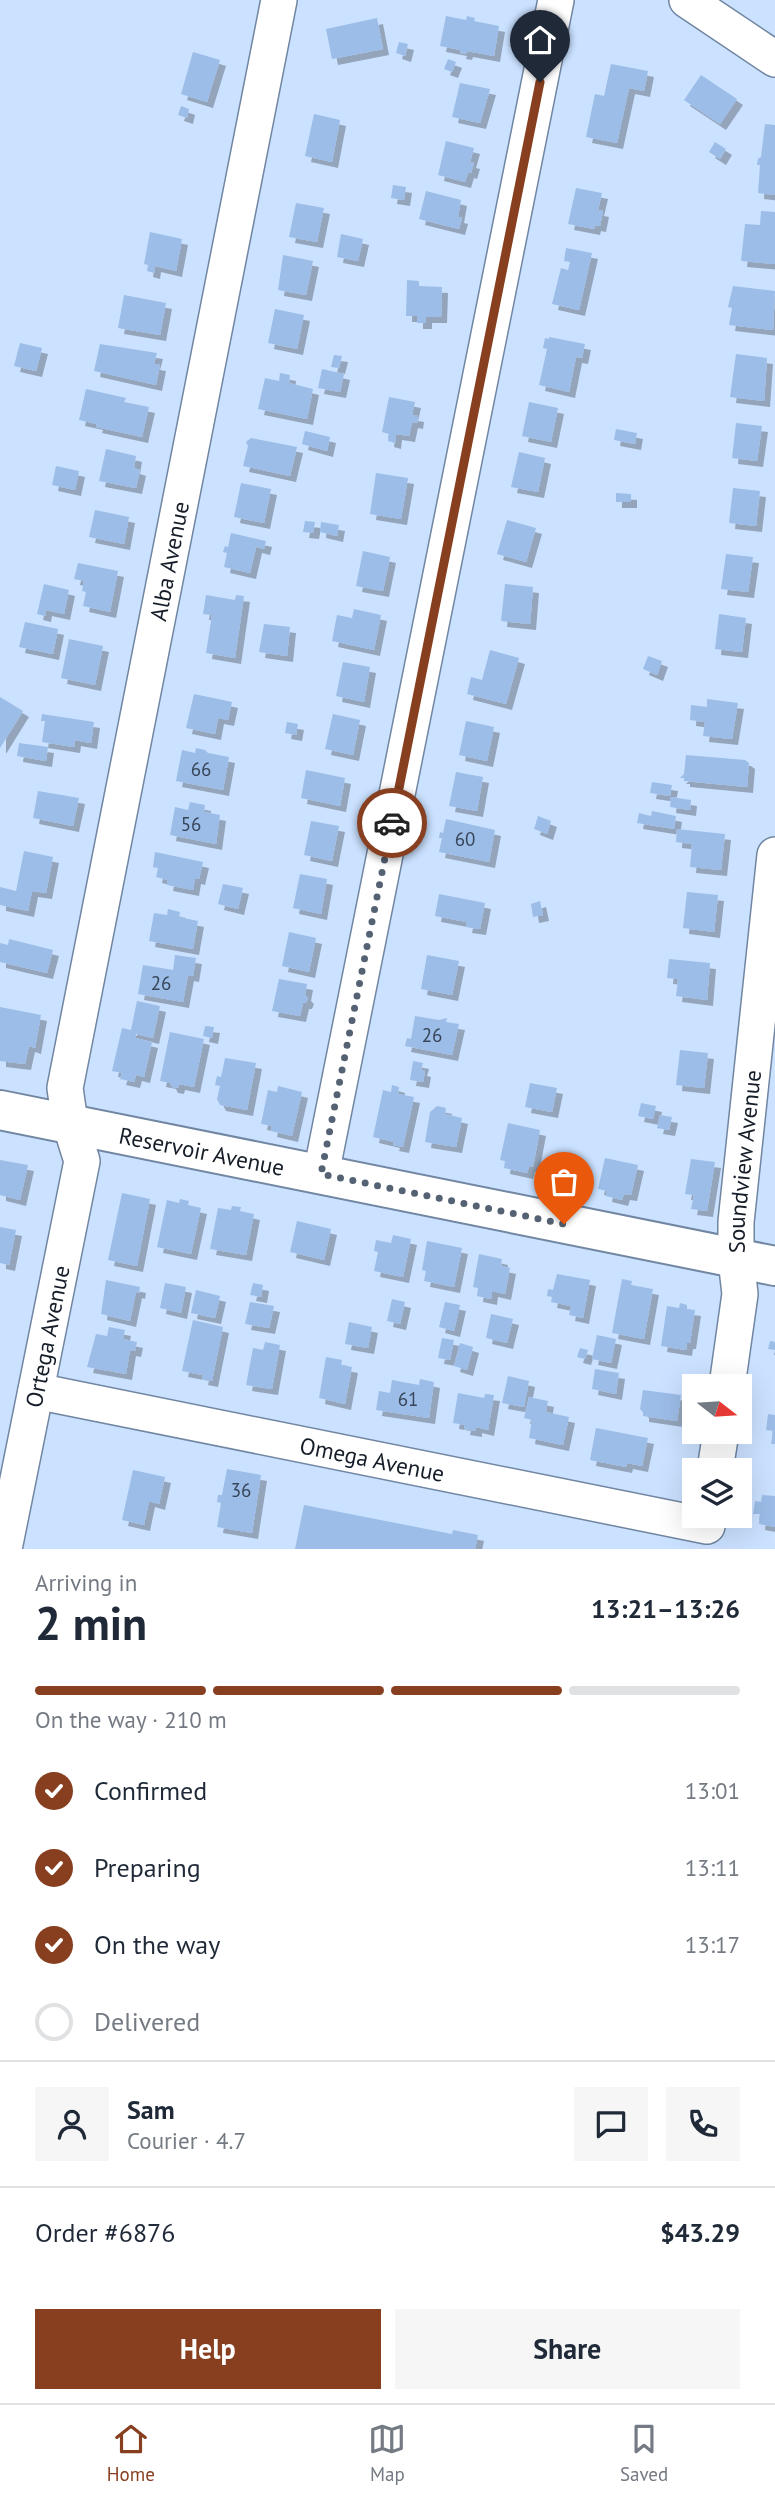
<!DOCTYPE html>
<html lang="en">
<head>
<meta charset="utf-8">
<style>
	:root { --surface:#fff; --page:#f6f6f7; --text:#1f2937; --muted:#747a83; --line:#e0e1e3; --accent:#873f20 }
	body { margin:0; font-family:"PT Sans",sans-serif; background:var(--page); color:var(--text); height:100vh; display:flex; flex-direction:column; font-size:26px; white-space:nowrap }
	* { box-sizing:border-box; margin:0 }
	p { font-size:23px; color:var(--muted) }
	.icon { flex:none; width:38px; height:38px; fill:none; stroke:currentColor; stroke-width:2; stroke-linecap:round; stroke-linejoin:round }
	.map { position:relative; height:1549px; overflow:hidden }
	.sheet { display:flex; flex-direction:column; background:var(--surface); flex:1 }
	.sheet>* { flex:none }
	.needle { width:46px; rotate:107deg }
	.tools { position:absolute; left:682px; top:1374px; display:grid; gap:14px }
	.tools a { display:grid; place-items:center; width:70px; height:70px; border-radius:0px; background:var(--surface); box-shadow:0 7px 28px #0002; font-size:35px }
	.pin { position:absolute; display:grid; place-items:center; width:60px; height:60px; color:#fff; margin:-72px -30px; border-radius:50% 50% 50% 0; rotate:-45deg; box-shadow:0 0 7px #0007 }
	.pin .icon { rotate:45deg }
	.courier { position:absolute; display:grid; place-items:center; width:70px; height:70px; margin:-35px; border:5px solid #873f20; border-radius:50%; background:#fff; color:#222; box-shadow:0 2px 9px #0007 }
	.head em { font-style:normal; font-weight:700 }
	.head div { display:flex; flex-direction:column-reverse }
	.head { display:flex; align-items:center; justify-content:space-between; height:119px; padding:0 35px }
	h1 { font-size:46px; font-weight:700; line-height:52px }
	.bar { display:grid; grid-template-columns:repeat(4,1fr); gap:10px 7px; align-content:center; height:84px; padding:0 35px }
	.bar i { height:9px; border-radius:5px; background:var(--line) }
	.bar .current { background:var(--accent) }
	.bar p { grid-column:span 4 }
	.line { display:flex; align-items:center; gap:18px; padding:0 35px; border-top:2px solid var(--line) }
	.line div { flex:1 }
	.round { display:grid; place-items:center; flex:none; width:74px; height:74px; border-radius:0px; background:var(--page) }
	ol { padding:0 35px; list-style:none }
	li { display:flex; align-items:center; gap:21px; height:77px }
	li p { margin-inline-start:auto }
	li .icon { padding:7px; border-radius:50%; background:var(--accent); color:#fff; stroke-width:4 }
	li:last-child { color:var(--muted) }
	li i { width:38px; height:38px; border:4px solid var(--line); border-radius:50% }
	.action { display:flex; gap:14px; margin-top:auto; padding:14px 35px }
	.action a { flex:1; height:80px; border-radius:0px; background:var(--accent); color:#fff; font-size:28px; font-weight:700; line-height:80px; text-align:center }
	.action a+a { background:var(--page); color:var(--text) }
	.menu { display:flex; justify-content:space-around; align-items:center; height:98px; border-top:2px solid var(--line); background:var(--surface); font-size:19px; color:var(--muted) }
	.menu a { display:grid; justify-items:center; gap:4px }
	.menu .current { color:var(--accent) }
	.map>svg:first-child { display:block }
	.building { fill:#9cbde8; filter:url(#shadow) }
	.lines { fill:none; stroke-linecap:round; stroke-linejoin:round }
	.minor-casing { stroke:#7186a1; stroke-width:38 }
	.major-casing { stroke:#7186a1; stroke-width:42 }
	.minor { stroke:#fff; stroke-width:35 }
	.major { stroke:#fff; stroke-width:38 }
	.done { stroke:#546273; stroke-width:7; stroke-dasharray:0 12.6 }
	.route { stroke:#873f20; stroke-width:9 }
	.labels { text-anchor:middle; dominant-baseline:central; stroke-width:7; stroke-linejoin:round; paint-order:stroke }
	.number-label { font-size:19px; fill:#374558 }
	.street-label { font-size:23px; fill:#151d28; stroke:#cae1ff }
</style>
</head>
<body>
<div class="map">
<svg width="775" height="1549" viewBox="0 0 775 1549">
	<defs>
		<filter id="shadow"><feDropShadow dx="6" dy="6" stdDeviation="0" flood-color="#0004"/></filter>
	</defs>
	<rect width="100%" height="100%" fill="#cae1ff"/>
	<g class="building">
		<polygon points="446,16 466,20 467,16 475,18 474,21 499,26 494,56 467,51 466,54 460,53 461,50 440,46"/>
		<polygon points="377,18 383,49 332,59 326,29"/>
		<polygon points="399,42 408,44 405,56 396,53"/>
		<polygon points="193,52 220,60 207,102 181,94"/>
		<polygon points="448,59 456,62 452,72 444,69"/>
		<polygon points="611,64 648,71 644,91 629,88 617,143 586,137 595,94 604,96"/>
		<polygon points="701,75 737,99 720,124 684,100"/>
		<polygon points="460,83 490,89 480,123 452,117"/>
		<polygon points="181,106 189,109 187,118 178,115"/>
		<polygon points="314,114 340,120 332,162 305,156"/>
		<polygon points="765,124 775,125 775,195 758,193 760,165 757,165 758,159 761,157"/>
		<polygon points="446,141 474,148 470,162 474,163 471,173 468,172 465,182 438,175"/>
		<polygon points="715,142 726,149 720,159 709,152"/>
		<polygon points="393,185 406,187 404,200 391,198"/>
		<polygon points="576,188 602,193 598,210 603,211 600,226 595,225 594,229 568,224"/>
		<polygon points="426,191 461,200 458,217 462,218 459,229 419,219"/>
		<polygon points="296,203 324,208 317,242 289,237"/>
		<polygon points="761,211 775,212 775,264 741,261 745,224 760,225"/>
		<polygon points="150,232 182,239 176,271 155,266 154,273 147,271 148,265 144,264"/>
		<polygon points="341,234 363,239 358,261 337,257"/>
		<polygon points="566,248 592,253 579,310 552,304 561,268 568,270 570,262 564,261"/>
		<polygon points="283,255 313,261 306,295 278,290"/>
		<polygon points="407,280 419,281 419,286 442,287 441,317 426,317 426,323 417,323 417,316 406,316"/>
		<polygon points="733,286 775,291 773,330 729,325 732,308 728,307"/>
		<polygon points="124,295 166,303 160,335 118,328"/>
		<polygon points="275,309 304,315 297,349 268,343"/>
		<polygon points="549,337 585,344 582,358 576,357 569,392 539,385 547,349 543,348 545,338 549,339"/>
		<polygon points="20,343 42,348 36,371 14,366"/>
		<polygon points="100,344 157,353 154,364 160,365 156,385 94,371"/>
		<polygon points="736,354 767,358 764,401 730,397"/>
		<polygon points="334,355 342,356 339,368 331,367"/>
		<polygon points="322,369 344,374 340,392 318,388"/>
		<polygon points="280,373 290,375 289,383 313,389 307,419 258,409 265,378 279,381"/>
		<polygon points="86,389 126,398 124,402 149,407 142,437 96,427 97,424 79,420"/>
		<polygon points="389,397 415,402 412,415 418,416 417,423 412,422 409,436 396,434 395,443 388,441 389,434 382,432"/>
		<polygon points="529,402 558,408 551,442 522,436"/>
		<polygon points="736,423 762,426 757,461 732,458"/>
		<polygon points="616,429 637,433 635,444 614,440"/>
		<polygon points="305,431 330,437 327,451 302,444"/>
		<polygon points="251,438 297,447 290,476 243,466 248,446 246,442"/>
		<polygon points="106,449 136,456 134,468 140,470 136,488 99,481"/>
		<polygon points="519,452 545,458 538,492 511,487"/>
		<polygon points="56,466 79,471 75,490 52,485"/>
		<polygon points="376,473 408,478 401,519 370,514"/>
		<polygon points="241,483 271,489 264,523 234,517"/>
		<polygon points="733,488 760,491 756,526 729,523"/>
		<polygon points="616,493 631,494 631,502 616,502"/>
		<polygon points="95,510 129,517 124,544 89,537"/>
		<polygon points="507,520 536,528 526,562 497,554"/>
		<polygon points="305,521 315,522 313,533 303,532"/>
		<polygon points="321,522 339,525 337,536 320,532"/>
		<polygon points="231,533 266,541 264,549 256,547 250,573 224,567 227,553 223,552 225,546 228,547"/>
		<polygon points="363,551 390,557 383,591 356,586"/>
		<polygon points="726,554 753,557 748,592 721,589"/>
		<polygon points="78,563 118,571 110,612 83,606 86,592 82,591 84,581 74,579"/>
		<polygon points="44,584 69,590 64,614 46,610 45,616 37,614"/>
		<polygon points="505,584 533,587 530,624 501,621"/>
		<polygon points="206,595 235,600 236,595 244,596 235,658 206,653 212,615 203,614"/>
		<polygon points="354,609 381,615 374,650 332,641 337,615 352,618"/>
		<polygon points="719,614 746,618 742,652 715,649"/>
		<polygon points="25,622 58,629 53,654 19,647"/>
		<polygon points="264,624 290,627 287,656 259,652"/>
		<polygon points="69,639 103,646 95,685 61,678"/>
		<polygon points="490,650 519,658 506,704 467,694 471,677 482,680"/>
		<polygon points="648,656 662,661 657,675 643,669"/>
		<polygon points="343,662 370,667 364,702 336,696"/>
		<polygon points="194,694 232,702 228,720 218,718 215,734 186,728"/>
		<polygon points="0,697 23,711 0,748"/>
		<polygon points="707,699 738,703 732,739 703,736 705,722 690,720 691,705 707,707"/>
		<polygon points="42,714 94,722 91,743 75,740 74,747 42,742 45,721 41,721"/>
		<polygon points="333,714 360,720 353,755 325,749"/>
		<polygon points="466,721 494,727 487,761 459,755"/>
		<polygon points="287,722 298,724 296,735 285,733"/>
		<polygon points="19,743 48,747 46,761 17,756"/>
		<polygon points="196,748 205,750 208,753 229,757 223,790 176,781 182,750 195,753"/>
		<polygon points="686,755 745,760 749,763 747,787 684,781 684,778 680,778 684,774"/>
		<polygon points="306,770 345,778 340,806 301,798"/>
		<polygon points="456,772 483,777 477,811 449,806"/>
		<polygon points="652,782 672,785 670,796 650,793"/>
		<polygon points="38,791 79,798 73,826 33,818"/>
		<polygon points="671,797 691,800 690,810 670,807"/>
		<polygon points="190,802 205,805 204,812 220,815 216,844 170,835 175,807 188,810"/>
		<polygon points="652,811 676,816 674,829 637,823 639,813 651,816"/>
		<polygon points="538,816 551,821 547,834 534,829"/>
		<polygon points="446,819 495,830 489,862 439,852 442,838 439,838 440,832 443,833"/>
		<polygon points="311,821 339,826 332,861 304,855"/>
		<polygon points="677,829 725,834 721,870 690,867 692,844 676,842"/>
		<polygon points="24,851 53,857 46,893 32,891 28,911 0,905 0,887 16,891"/>
		<polygon points="155,852 203,862 199,879 195,878 193,890 167,885 168,880 156,877 158,868 153,867"/>
		<polygon points="300,874 327,879 321,914 293,908"/>
		<polygon points="223,884 243,888 238,909 218,904"/>
		<polygon points="687,892 718,895 714,932 683,928"/>
		<polygon points="439,894 485,903 480,929 466,927 467,922 435,916"/>
		<polygon points="540,901 543,915 533,917 531,904"/>
		<polygon points="168,909 180,912 179,917 198,921 193,949 149,941 154,913 167,915"/>
		<polygon points="289,932 316,938 309,972 282,966"/>
		<polygon points="9,939 53,950 47,973 0,962 0,943 8,945"/>
		<polygon points="175,955 196,958 193,976 188,975 183,1002 138,994 143,965 173,970"/>
		<polygon points="427,955 459,961 452,995 421,989"/>
		<polygon points="669,959 710,963 707,1000 676,996 678,979 667,978"/>
		<polygon points="279,979 307,984 305,995 308,998 306,1003 303,1003 300,1016 272,1011"/>
		<polygon points="137,1001 160,1006 153,1038 136,1034 135,1038 152,1042 144,1077 136,1075 134,1082 120,1079 122,1073 112,1071 122,1028 131,1030"/>
		<polygon points="0,1007 41,1015 35,1048 29,1046 25,1064 0,1061"/>
		<polygon points="415,1016 439,1020 447,1018 446,1022 459,1024 452,1055 405,1046 407,1038 411,1039"/>
		<polygon points="205,1026 214,1027 212,1038 203,1036"/>
		<polygon points="170,1032 204,1039 194,1087 179,1084 178,1088 172,1087 170,1083 160,1081"/>
		<polygon points="680,1050 708,1053 704,1088 676,1085"/>
		<polygon points="225,1058 256,1063 247,1110 220,1105 217,1099 220,1086 215,1085 217,1076 221,1077"/>
		<polygon points="413,1061 423,1063 421,1070 425,1071 423,1082 410,1080"/>
		<polygon points="530,1083 557,1088 552,1112 525,1107"/>
		<polygon points="392,1085 399,1087 398,1094 414,1097 403,1147 393,1145 394,1142 373,1137 383,1090 391,1092"/>
		<polygon points="278,1086 302,1092 292,1136 271,1131 272,1126 261,1124 268,1090 277,1092"/>
		<polygon points="641,1103 656,1106 653,1119 638,1116"/>
		<polygon points="437,1106 446,1108 445,1114 462,1118 456,1147 425,1142 430,1112"/>
		<polygon points="660,1115 672,1117 669,1130 657,1128"/>
		<polygon points="508,1123 540,1130 533,1167 529,1166 527,1173 504,1168 505,1161 500,1160"/>
		<polygon points="605,1158 638,1165 631,1195 624,1194 622,1200 606,1196 607,1191 598,1189"/>
		<polygon points="691,1159 715,1162 707,1211 691,1209 694,1195 685,1194"/>
		<polygon points="0,1160 28,1165 20,1200 0,1195"/>
		<polygon points="122,1193 150,1199 137,1266 108,1260"/>
		<polygon points="180,1199 189,1201 188,1205 201,1208 191,1254 157,1247 167,1200 179,1203"/>
		<polygon points="232,1206 241,1207 240,1211 254,1214 246,1255 210,1249 218,1208 231,1210"/>
		<polygon points="297,1221 331,1229 324,1260 290,1252"/>
		<polygon points="0,1227 16,1230 9,1265 0,1263"/>
		<polygon points="393,1235 411,1239 403,1277 374,1271 378,1252 374,1251 376,1240 391,1243"/>
		<polygon points="427,1241 462,1248 454,1287 424,1281 426,1271 422,1270"/>
		<polygon points="479,1254 502,1259 501,1266 510,1268 505,1294 492,1291 491,1299 477,1296 478,1288 473,1287"/>
		<polygon points="557,1274 590,1280 583,1318 569,1315 571,1306 551,1302 552,1297 547,1296 548,1289 553,1290"/>
		<polygon points="622,1279 632,1281 631,1285 653,1289 644,1339 612,1333"/>
		<polygon points="106,1280 140,1287 139,1293 136,1292 130,1321 101,1314"/>
		<polygon points="165,1283 186,1287 181,1313 160,1308"/>
		<polygon points="253,1283 263,1285 261,1297 250,1295"/>
		<polygon points="196,1290 220,1296 215,1318 191,1313"/>
		<polygon points="392,1299 405,1302 400,1324 387,1321"/>
		<polygon points="250,1302 274,1306 269,1328 245,1324"/>
		<polygon points="445,1302 460,1305 454,1331 439,1327"/>
		<polygon points="680,1303 687,1305 687,1309 695,1310 690,1343 687,1343 686,1350 661,1346 667,1306 679,1308"/>
		<polygon points="491,1314 513,1319 507,1343 486,1338"/>
		<polygon points="193,1320 223,1327 212,1381 202,1379 203,1375 182,1371"/>
		<polygon points="349,1322 372,1327 368,1348 345,1344"/>
		<polygon points="109,1327 125,1330 123,1339 137,1342 135,1351 130,1350 126,1374 87,1367 96,1334 107,1336"/>
		<polygon points="597,1335 616,1339 611,1363 592,1359"/>
		<polygon points="442,1338 454,1340 450,1360 438,1358"/>
		<polygon points="770,1341 775,1342 775,1350 768,1349"/>
		<polygon points="265,1342 280,1345 272,1389 246,1385 253,1348 263,1350"/>
		<polygon points="460,1343 473,1347 467,1370 454,1366"/>
		<polygon points="580,1348 588,1350 585,1359 577,1357"/>
		<polygon points="326,1357 342,1360 341,1365 352,1367 345,1404 319,1398"/>
		<polygon points="595,1369 619,1373 616,1394 592,1389"/>
		<polygon points="508,1376 529,1381 524,1407 502,1403"/>
		<polygon points="420,1379 434,1382 429,1418 376,1410 379,1391 390,1393 392,1380 419,1385"/>
		<polygon points="643,1390 681,1395 677,1421 643,1416 643,1412 640,1409"/>
		<polygon points="458,1393 484,1398 485,1394 494,1395 488,1430 476,1427 476,1431 464,1429 465,1425 453,1423"/>
		<polygon points="529,1397 548,1401 546,1412 569,1417 563,1445 529,1438 532,1420 524,1418"/>
		<polygon points="768,1414 775,1415 775,1444 771,1444 773,1431 766,1430"/>
		<polygon points="596,1428 648,1438 642,1466 627,1463 626,1467 590,1460"/>
		<polygon points="227,1469 261,1475 252,1533 217,1527 221,1503 217,1502 218,1495 222,1495"/>
		<polygon points="133,1470 165,1477 159,1504 149,1501 144,1525 122,1520"/>
		<polygon points="762,1495 775,1496 775,1527 759,1524 760,1514 753,1514 755,1501 761,1502"/>
		<polygon points="304,1505 452,1534 453,1530 478,1535 475,1549 295,1549"/>
	</g>
	<g class="lines">
		<g class="minor-casing">
			<g id="minor">
				<polyline points="687,0 775,59"/>
				<polyline points="321,1174 556,0"/>
				<path id="s1" d="M727 1386 740 1294 736 1259V1222L775 855"/>
				<path id="s2" d="M36 1391 707 1526"/>
				<polyline points="715,1470 721,1432"/>
				<path id="s3" d="M4 1549 82 1161 70 1123 65 1088 279 0"/>
			</g>
		</g>
		<g class="major-casing">
			<g id="major">
				<path id="s4" d="M0 1110 775 1266"/>
			</g>
		</g>
		<use href="#minor" class="minor"/>
		<use href="#major" class="major"/>
	</g>
	<g class="lines">
		<polyline class="done" points="392,823 321,1174 564,1224"/>
		<polyline class="route" points="392,823 540,82"/>
	</g>
	<g class="labels">
		<g class="number-label">
			<text x="201" y="769">66</text>
			<text x="191" y="824">56</text>
			<text x="465" y="839">60</text>
			<text x="161" y="983">26</text>
			<text x="432" y="1035">26</text>
			<text x="408" y="1399">61</text>
			<text x="241" y="1490">36</text>
		</g>
		<g class="street-label">
			<text stroke="none"><textPath href="#s3" startOffset="1008">Alba Avenue</textPath></text>
			<text stroke="none"><textPath href="#s4" startOffset="206">Reservoir Avenue</textPath></text>
			<text stroke="none"><textPath href="#s1" startOffset="226">Soundview Avenue</textPath></text>
			<text stroke="none"><textPath href="#s3" startOffset="217">Ortega Avenue</textPath></text>
			<text stroke="none"><textPath href="#s2" startOffset="343">Omega Avenue</textPath></text>
		</g>
	</g>
</svg>
<div class="tools">
<a><svg class="needle" viewBox="-14 -14 28 28"><path d="M0-13l5 13h-10z" fill="#e53935"/><path d="M0 13l5-13h-10z" fill="#747a83"/></svg></a>
<a><svg class="icon" aria-label="layers" viewBox="0 0 24 24"><path d="M12 4l9 5-9 5-9-5zM3 14l9 5 9-5"/></svg></a>
</div>
<div class="pin" style="left:564px;top:1224px;background:#ea580c"><svg class="icon" aria-label="bag" viewBox="0 0 24 24"><path d="M5 8h14l-1 12H6zM9 8a3 3 0 0 1 6 0"/></svg></div>
<div class="pin" style="left:540px;top:82px;background:#1f2937"><svg class="icon" aria-label="home" viewBox="0 0 24 24"><path d="M3 11l9-7 9 7M6 9v11h12V9"/></svg></div>
<div class="courier" style="left:392px;top:823px"><svg class="icon" aria-label="car" viewBox="0 0 24 24"><path d="M5 17H2v-5l4-1 3-4h7l3 4 3 1v5h-3M9 17h6M6 11h13"/><circle cx="7" cy="17" r="2"/><circle cx="17" cy="17" r="2"/></svg></div>
</div>
<section class="sheet">
<div class="head"><div><h1>2 min</h1><p>Arriving in</p></div><em>13:21–13:26</em></div>
<div class="bar"><i class="current"></i><i class="current"></i><i class="current"></i><i></i><p>On the way · 210 m</p></div>
<ol>
<li><svg class="icon" aria-label="check" viewBox="0 0 24 24"><path d="M5 12l5 5 9-10"/></svg>Confirmed<p>13:01</p></li>
<li><svg class="icon" aria-label="check" viewBox="0 0 24 24"><path d="M5 12l5 5 9-10"/></svg>Preparing<p>13:11</p></li>
<li><svg class="icon" aria-label="check" viewBox="0 0 24 24"><path d="M5 12l5 5 9-10"/></svg>On the way<p>13:17</p></li>
<li><i></i>Delivered</li>
</ol>
<div class="line" style="height:126px"><a class="round"><svg class="icon" aria-label="person" viewBox="0 0 24 24"><circle cx="12" cy="8" r="4"/><path d="M4 21q1-7 8-7t8 7"/></svg></a><div><b>Sam</b><p>Courier · 4.7</p></div><a class="round"><svg class="icon" aria-label="chat" viewBox="0 0 24 24"><path d="M4 5h16v11H9l-5 4z"/></svg></a><a class="round"><svg class="icon" aria-label="phone" viewBox="0 0 24 24"><path d="M5 4h4l2 5-3 2q2 4 5 5l2-3 5 2v4C11 20 4 13 5 4z"/></svg></a></div>
<div class="line" style="height:91px"><div>Order #6876</div><b>$43.29</b></div>
<div class="action"><a>Help</a><a>Share</a></div>
</section>
<nav class="menu">
<a class="current"><svg class="icon" aria-label="home" viewBox="0 0 24 24"><path d="M3 11l9-7 9 7M6 9v11h12V9"/></svg>Home</a>
<a><svg class="icon" aria-label="map" viewBox="0 0 24 24"><path d="M3 6l6-2 6 2 6-2v14l-6 2-6-2-6 2zM9 4v14M15 6v14"/></svg>Map</a>
<a><svg class="icon" aria-label="saved" viewBox="0 0 24 24"><path d="M7 4h10v16l-5-4-5 4z"/></svg>Saved</a>
</nav>
</body>
</html>
